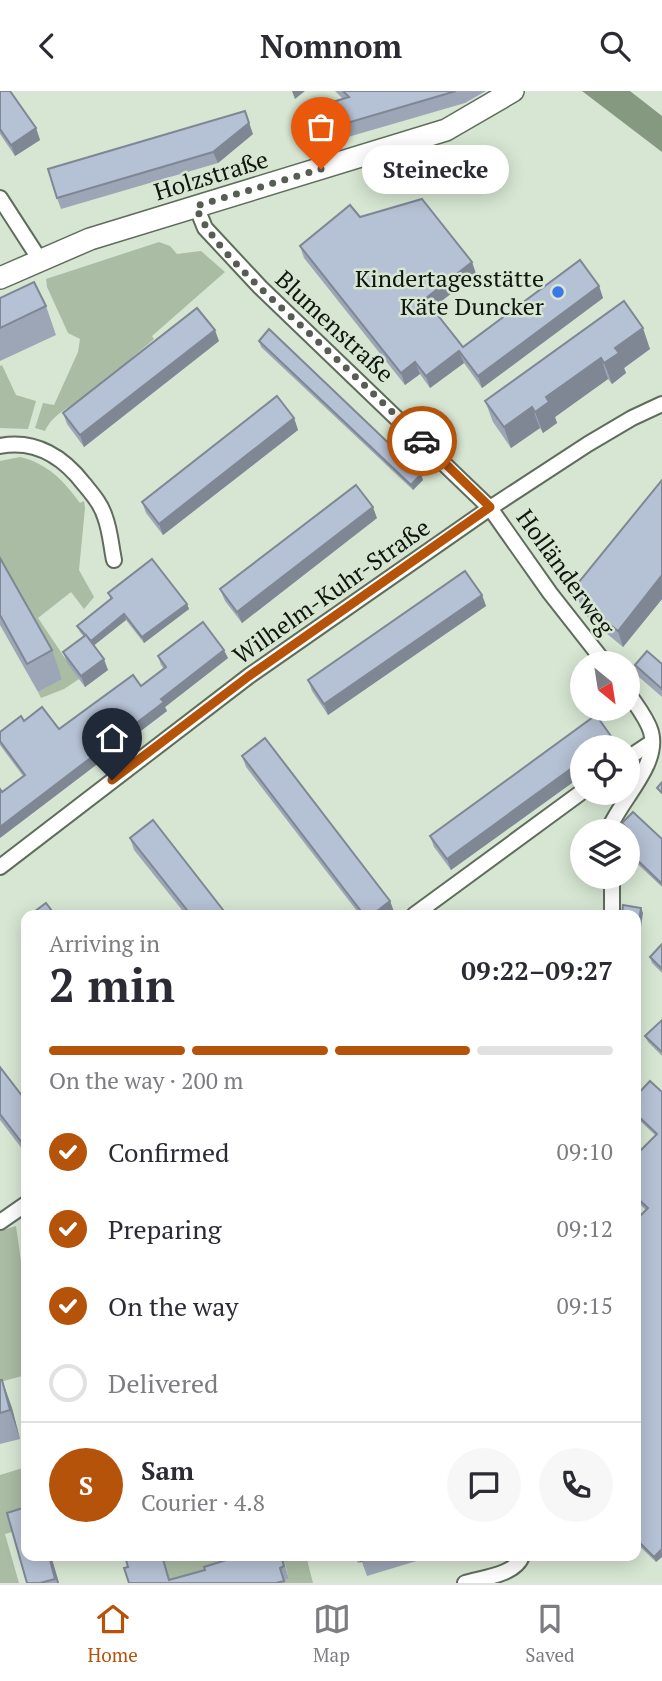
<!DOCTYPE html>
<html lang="en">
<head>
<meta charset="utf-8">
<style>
	:root { --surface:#fff; --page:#f7f7f7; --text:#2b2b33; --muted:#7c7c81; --line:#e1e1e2; --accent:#b45309 }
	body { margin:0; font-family:"PT Serif",serif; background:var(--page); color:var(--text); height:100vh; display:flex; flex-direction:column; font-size:26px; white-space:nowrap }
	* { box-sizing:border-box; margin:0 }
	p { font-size:23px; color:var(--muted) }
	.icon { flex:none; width:38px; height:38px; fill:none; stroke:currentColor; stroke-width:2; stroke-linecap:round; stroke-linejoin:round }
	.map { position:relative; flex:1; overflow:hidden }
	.details { position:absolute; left:21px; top:819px; width:620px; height:651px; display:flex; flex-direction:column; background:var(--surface); border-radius:14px; box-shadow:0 4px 18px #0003 }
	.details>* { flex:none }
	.needle { width:46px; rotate:150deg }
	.controls { position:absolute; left:570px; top:560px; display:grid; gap:14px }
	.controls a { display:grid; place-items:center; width:70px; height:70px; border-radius:50%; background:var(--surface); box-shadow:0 4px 18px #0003; font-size:35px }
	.pin { position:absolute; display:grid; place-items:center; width:60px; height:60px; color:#fff; margin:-72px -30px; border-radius:50% 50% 50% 0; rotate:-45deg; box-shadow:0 0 7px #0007 }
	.pin .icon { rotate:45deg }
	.courier { position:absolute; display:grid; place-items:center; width:70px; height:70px; margin:-35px; border:5px solid #b45309; border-radius:50%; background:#fff; color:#222; box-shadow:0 2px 9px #0007 }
	.bubble { position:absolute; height:49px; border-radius:24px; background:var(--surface); box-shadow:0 4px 18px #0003; font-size:23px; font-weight:700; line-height:49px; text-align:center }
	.headline em { font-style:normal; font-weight:700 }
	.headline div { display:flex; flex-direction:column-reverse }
	.headline { display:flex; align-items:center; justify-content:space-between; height:119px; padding:0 28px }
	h1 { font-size:46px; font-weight:700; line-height:52px }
	.bar { display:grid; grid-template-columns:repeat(4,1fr); gap:10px 7px; align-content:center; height:84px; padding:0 28px }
	.bar i { height:9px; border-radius:5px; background:var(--line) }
	.bar .on { background:var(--accent) }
	.bar p { grid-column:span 4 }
	.line { display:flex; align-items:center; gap:18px; padding:0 28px; border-top:2px solid var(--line) }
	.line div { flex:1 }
	.round { display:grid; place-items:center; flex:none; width:74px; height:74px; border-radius:37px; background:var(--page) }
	ol { padding:0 28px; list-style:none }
	li { display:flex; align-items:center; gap:21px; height:77px }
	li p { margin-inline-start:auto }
	li .icon { padding:7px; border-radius:50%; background:var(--accent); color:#fff; stroke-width:4 }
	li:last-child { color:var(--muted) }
	li i { width:38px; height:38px; border:4px solid var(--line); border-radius:50% }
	header { display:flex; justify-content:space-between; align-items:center; height:91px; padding:0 28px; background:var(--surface); font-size:32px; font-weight:700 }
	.menu { display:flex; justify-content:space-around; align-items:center; height:98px; border-top:2px solid var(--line); background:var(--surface); font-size:19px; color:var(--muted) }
	.menu a { display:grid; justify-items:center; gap:4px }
	.menu .on { color:var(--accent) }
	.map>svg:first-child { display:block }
	.green { fill:#aabca4 }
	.water { fill:#859880 }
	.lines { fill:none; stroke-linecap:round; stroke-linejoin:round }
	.street-casing { stroke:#606d5d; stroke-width:18 }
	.secondary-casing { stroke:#606d5d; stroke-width:24 }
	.street { stroke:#fff; stroke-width:14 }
	.secondary { stroke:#fff; stroke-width:21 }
	.wall { fill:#9ca6b6 }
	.shaded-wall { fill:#7f8794 }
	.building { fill:#b5c1d4; stroke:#7f8794; stroke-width:2 }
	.done { stroke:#565e53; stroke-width:7; stroke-dasharray:0 12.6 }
	.route { stroke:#b45309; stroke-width:9 }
	.poi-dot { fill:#3a78e7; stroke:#d7e6d3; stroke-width:2.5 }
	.labels { text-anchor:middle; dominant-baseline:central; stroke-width:5; stroke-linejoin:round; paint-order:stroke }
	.street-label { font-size:24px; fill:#10150e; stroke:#d7e6d3 }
	.poi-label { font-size:24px; fill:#10150e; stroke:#d7e6d3; text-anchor:end }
</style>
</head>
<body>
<header><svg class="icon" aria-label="back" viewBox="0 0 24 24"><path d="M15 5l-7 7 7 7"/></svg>Nomnom<svg class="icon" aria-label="search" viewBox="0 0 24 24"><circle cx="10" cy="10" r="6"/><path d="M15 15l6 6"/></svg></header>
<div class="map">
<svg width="662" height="1492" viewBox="0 0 662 1492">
	<rect width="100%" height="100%" fill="#d7e6d3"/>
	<g class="green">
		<path d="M159 151 170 155 177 163 201 160 225 181 152 245 154 248C131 267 109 287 86 305 70 317 54 321 45 340L35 337 43 312 54 314 78 261 80 248 68 242 47 196 46 188Z"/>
		<polygon points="2,274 16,304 36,310 28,338 0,337 0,275"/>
		<path d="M20 366C47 372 64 390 80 412L84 410 85 417 79 479 94 506 84 518 71 501 38 527 79 588 64 598 41 607 38 601 62 587 0 477V370Z"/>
		<polygon points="16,1135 26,1206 26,1284 0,1291 0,1140"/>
		<polygon points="26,1376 26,1437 5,1443 19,1492 0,1492 0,1384"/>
		<polygon points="159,1465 248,1465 249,1471 163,1492"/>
		<polygon points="277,1465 306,1465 313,1492 285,1492 285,1489 289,1488 285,1473"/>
	</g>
	<polygon class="water" points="582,0 630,0 662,25 662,61"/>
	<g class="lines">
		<g class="street-casing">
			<g id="street">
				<polyline points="0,107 40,169"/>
				<polyline points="196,115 205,137 260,196 490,417 550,502 605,572"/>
				<path d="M0 355C36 348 64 367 84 393 93 404 101 413 105 426 110 439 111 454 114 469"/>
				<polyline points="628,667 652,651"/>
				<path d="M608 740C620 709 660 674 651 641 647 627 636 614 628 602"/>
				<polyline points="0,776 249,585 490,417 588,353 632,327 662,313"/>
				<polyline points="612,786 612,824"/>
				<polyline points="414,824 583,700"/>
				<polyline points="0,1131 26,1113"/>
				<path d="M465 1492C481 1487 516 1484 522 1465"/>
			</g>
		</g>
		<g class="secondary-casing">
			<polyline id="secondary" points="0,187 90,148 446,39 513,0"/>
		</g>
		<use href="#street" class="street"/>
		<use href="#secondary" class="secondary"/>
	</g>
	<g class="wall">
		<polygon points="0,0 36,37 40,49 15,65 0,43"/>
		<polygon points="335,0 486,0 465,12 317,55 313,42 343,8"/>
		<polygon points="253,43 218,72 61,118 57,107"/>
		<polygon points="360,126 472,171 476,183 432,217 463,256 599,195 603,207 482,297 464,272 430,297 420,283 405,294 304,167 300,155"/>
		<polygon points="0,207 46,215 56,244 0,270"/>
		<polygon points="624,210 650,258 624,277 626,282 612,293 608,288 555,326 557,332 543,342 540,337 511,357 493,331 485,310"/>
		<polygon points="219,250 84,356 67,333 63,322"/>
		<polygon points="259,250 423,389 413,399 261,256"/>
		<polygon points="294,327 298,339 163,444 146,422 142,411"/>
		<polygon points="662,389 662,508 623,556 588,527 584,517 580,513 574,497"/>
		<polygon points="377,427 242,532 225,510 220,498"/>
		<polygon points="0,467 52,559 62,588 38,601 0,534"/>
		<polygon points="108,502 187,513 189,518 144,552 126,529 94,554 108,579 85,596 67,572 63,561 84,546 80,541 77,535 111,509"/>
		<polygon points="482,504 486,515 328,624 312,600 308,589"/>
		<polygon points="158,565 228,567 165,616 167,620 0,747 0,698 2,701 23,685 0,654 0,641 24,630 59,638 141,595 164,578 161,574"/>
		<polygon points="662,573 662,606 639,586 635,574"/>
		<polygon points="596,624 613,648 616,656 583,656 583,684 451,779 434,756 430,745"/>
		<polygon points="242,665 390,810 394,821 391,824 360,824 246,676"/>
		<polygon points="622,732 662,748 662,796 628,764 628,740 625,737"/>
		<polygon points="130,747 227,824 186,824 134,759"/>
		<polygon points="662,853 662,882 652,872 650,866"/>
		<polygon points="662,929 662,965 648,951 645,945"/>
		<polygon points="0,976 26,1010 26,1063 0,1029"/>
		<polygon points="662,1001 662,1466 656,1471 635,1451 635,1130 646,1119 635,1109 635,1065 656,1045 635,1025 635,1006"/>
		<polygon points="0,1289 2,1289 12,1317 20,1348 0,1353"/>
		<polygon points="26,1465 51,1465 59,1492 27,1492"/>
		<polygon points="125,1465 163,1465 170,1489 205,1479 239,1465 282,1465 289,1488 285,1489 285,1492 129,1492 128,1476"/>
		<polygon points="355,1465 433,1465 367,1485 362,1471 358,1472"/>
	</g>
	<g class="shaded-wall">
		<polygon points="292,0 305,0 295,8"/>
		<polygon points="245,20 253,43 218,72 213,61"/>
		<polygon points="36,37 40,49 15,65 11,54"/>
		<polygon points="472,171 476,183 429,220 425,208"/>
		<polygon points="599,195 603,207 482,297 478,285"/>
		<polygon points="643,237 650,258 624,277 626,282 612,293 604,272 615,257"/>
		<polygon points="215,239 219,250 84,356 80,344"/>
		<polygon points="459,260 464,272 430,297 426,285"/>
		<polygon points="601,267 608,288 555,326 557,332 543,342 535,321 546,306"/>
		<polygon points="415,271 420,283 405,294 401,282"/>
		<polygon points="532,316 540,337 511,357 504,336"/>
		<polygon points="294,327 298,339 163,444 159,433"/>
		<polygon points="421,383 423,389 413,399 411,394"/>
		<polygon points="373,416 377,427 242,532 237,521"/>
		<polygon points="662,484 662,508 623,556 618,540"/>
		<polygon points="482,504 486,515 328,624 324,613"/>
		<polygon points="187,513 189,518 144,552 142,546"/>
		<polygon points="124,523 126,529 92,556 90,551"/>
		<polygon points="224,559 228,567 165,616 167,620 0,747 0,736 161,608"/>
		<polygon points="104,568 108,579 85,596 81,585"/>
		<polygon points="613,648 616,656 601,656"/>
		<polygon points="583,669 583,684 451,779 447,768"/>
		<polygon points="390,810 394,821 391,824 372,824"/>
		<polygon points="641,817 643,822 635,879 635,859"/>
		<polygon points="2,1289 12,1317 20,1348 10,1319"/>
		<polygon points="662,1458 662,1466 656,1471 654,1466"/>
		<polygon points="49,1465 51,1465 59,1492 57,1492"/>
	</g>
	<g class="building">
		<polygon points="0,0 10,0 36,37 11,54 0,38"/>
		<polygon points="343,0 456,0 313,42 307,19 349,6"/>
		<polygon points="245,20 249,32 213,61 57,107 48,78"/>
		<polygon points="422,108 472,171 425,208 463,256 580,169 599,195 478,285 459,260 426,285 415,271 401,282 300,155 350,114 360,126"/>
		<polygon points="34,191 46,215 0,237 0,207"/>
		<polygon points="624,210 643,237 615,257 619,262 604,272 601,267 546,306 549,311 535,321 532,316 504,336 485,310"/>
		<polygon points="197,217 215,239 80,344 63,322"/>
		<polygon points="269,238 421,383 411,394 259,250"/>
		<polygon points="277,305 294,327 159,433 142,411"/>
		<polygon points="662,389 662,484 618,540 582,511 586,507 574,497"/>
		<polygon points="356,394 373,416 237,521 220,498"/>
		<polygon points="0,467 52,559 27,573 0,524"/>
		<polygon points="152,468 187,513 142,546 124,523 91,550 77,535 112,507 108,502"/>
		<polygon points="465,480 482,504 324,613 308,589"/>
		<polygon points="203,531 224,559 161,608 164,611 0,736 0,698 2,701 25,684 0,650 0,641 21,625 24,630 42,616 59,638 133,584 141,595 166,576 158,565"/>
		<polygon points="86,544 104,568 81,585 63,561"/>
		<polygon points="647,560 662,573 662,598 635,574"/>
		<polygon points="596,624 613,648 601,656 583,656 583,669 447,768 430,745"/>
		<polygon points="265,647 390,810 372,824 364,824 242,665"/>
		<polygon points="662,691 662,702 657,697"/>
		<polygon points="633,721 662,748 662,793 628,760 628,740 624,740 627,737 622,732"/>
		<polygon points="153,729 227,824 191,824 130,747"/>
		<polygon points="46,812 55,824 30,824"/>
		<polygon points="623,814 641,817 635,859 635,824 622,824"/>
		<polygon points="662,853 662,878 650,866"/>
		<polygon points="662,929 662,961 645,945"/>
		<polygon points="0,976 26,1010 26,1057 0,1023"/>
		<polygon points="650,990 662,1001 662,1458 654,1466 635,1447 635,1196 638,1193 635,1191 635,1130 648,1117 635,1105 635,1065 657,1043 635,1022 635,1006"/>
		<polygon points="0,1289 2,1289 10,1319 0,1322"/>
		<polygon points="26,1416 26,1465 49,1465 55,1488 40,1492 27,1492 7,1422"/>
		<polygon points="125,1465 162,1465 169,1489 205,1479 204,1476 239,1465 281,1465 284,1475 280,1477 284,1490 276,1492 129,1492 124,1477 128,1476"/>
		<polygon points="360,1465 378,1465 361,1470"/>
	</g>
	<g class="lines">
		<path class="done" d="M321 78 196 115C208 154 278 213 309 242 347 278 385 313 422 350"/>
		<polyline class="route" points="112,689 249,585 490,416 422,350"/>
	</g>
	<circle class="poi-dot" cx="558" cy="201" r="7"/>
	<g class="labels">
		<g class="street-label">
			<text transform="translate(211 84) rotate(-17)">Holzstraße</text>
			<text transform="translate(335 235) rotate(43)">Blumenstraße</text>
			<text transform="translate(566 481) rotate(54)">Holländerweg</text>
			<text transform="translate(331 500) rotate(-35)">Wilhelm-Kuhr-Straße</text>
		</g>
		<g class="poi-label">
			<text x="544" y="187">Kindertagesstätte<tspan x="544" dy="28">Käte Duncker</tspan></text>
		</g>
	</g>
</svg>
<div class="controls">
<a><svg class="needle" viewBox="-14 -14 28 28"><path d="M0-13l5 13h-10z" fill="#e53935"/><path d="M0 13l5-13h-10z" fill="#7c7c81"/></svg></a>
<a><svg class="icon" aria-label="locate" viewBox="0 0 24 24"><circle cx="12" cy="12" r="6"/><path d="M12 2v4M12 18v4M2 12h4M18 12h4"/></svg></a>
<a><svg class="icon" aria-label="layers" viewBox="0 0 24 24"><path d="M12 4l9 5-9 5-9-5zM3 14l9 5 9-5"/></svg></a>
</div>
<div class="pin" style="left:321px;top:78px;background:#ea580c"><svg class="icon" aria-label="bag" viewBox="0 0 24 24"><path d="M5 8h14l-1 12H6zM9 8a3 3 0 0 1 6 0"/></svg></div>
<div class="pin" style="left:112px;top:689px;background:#1f2937"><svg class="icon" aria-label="home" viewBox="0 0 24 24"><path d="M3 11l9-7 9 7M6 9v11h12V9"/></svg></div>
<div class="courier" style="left:422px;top:350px"><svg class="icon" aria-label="car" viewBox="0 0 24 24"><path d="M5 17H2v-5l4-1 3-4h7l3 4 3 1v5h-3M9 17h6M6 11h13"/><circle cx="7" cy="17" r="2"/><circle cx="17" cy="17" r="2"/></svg></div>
<div class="bubble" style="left:362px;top:54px;width:147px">Steinecke</div>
<section class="details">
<div class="headline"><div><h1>2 min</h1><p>Arriving in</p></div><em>09:22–09:27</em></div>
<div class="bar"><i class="on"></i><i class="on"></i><i class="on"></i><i></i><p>On the way · 200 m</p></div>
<ol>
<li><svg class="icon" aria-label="check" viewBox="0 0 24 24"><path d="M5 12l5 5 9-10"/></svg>Confirmed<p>09:10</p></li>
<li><svg class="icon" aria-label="check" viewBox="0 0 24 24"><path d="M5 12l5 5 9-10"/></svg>Preparing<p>09:12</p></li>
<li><svg class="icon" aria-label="check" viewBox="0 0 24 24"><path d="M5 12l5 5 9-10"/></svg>On the way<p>09:15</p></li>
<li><i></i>Delivered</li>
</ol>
<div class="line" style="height:126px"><b class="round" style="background:var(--accent);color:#fff">S</b><div><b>Sam</b><p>Courier · 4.8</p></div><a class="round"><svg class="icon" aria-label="chat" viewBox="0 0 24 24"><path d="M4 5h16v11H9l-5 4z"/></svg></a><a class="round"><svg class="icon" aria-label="phone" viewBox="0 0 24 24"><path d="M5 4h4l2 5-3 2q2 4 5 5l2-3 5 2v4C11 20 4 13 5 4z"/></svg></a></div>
</section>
</div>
<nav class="menu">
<a class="on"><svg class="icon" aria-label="home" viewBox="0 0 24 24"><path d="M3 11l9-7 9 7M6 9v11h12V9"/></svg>Home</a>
<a><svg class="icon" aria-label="map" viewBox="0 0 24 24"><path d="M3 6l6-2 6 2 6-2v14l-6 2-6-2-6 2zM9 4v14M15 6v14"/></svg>Map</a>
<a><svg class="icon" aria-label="saved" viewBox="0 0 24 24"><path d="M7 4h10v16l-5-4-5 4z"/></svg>Saved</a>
</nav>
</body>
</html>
